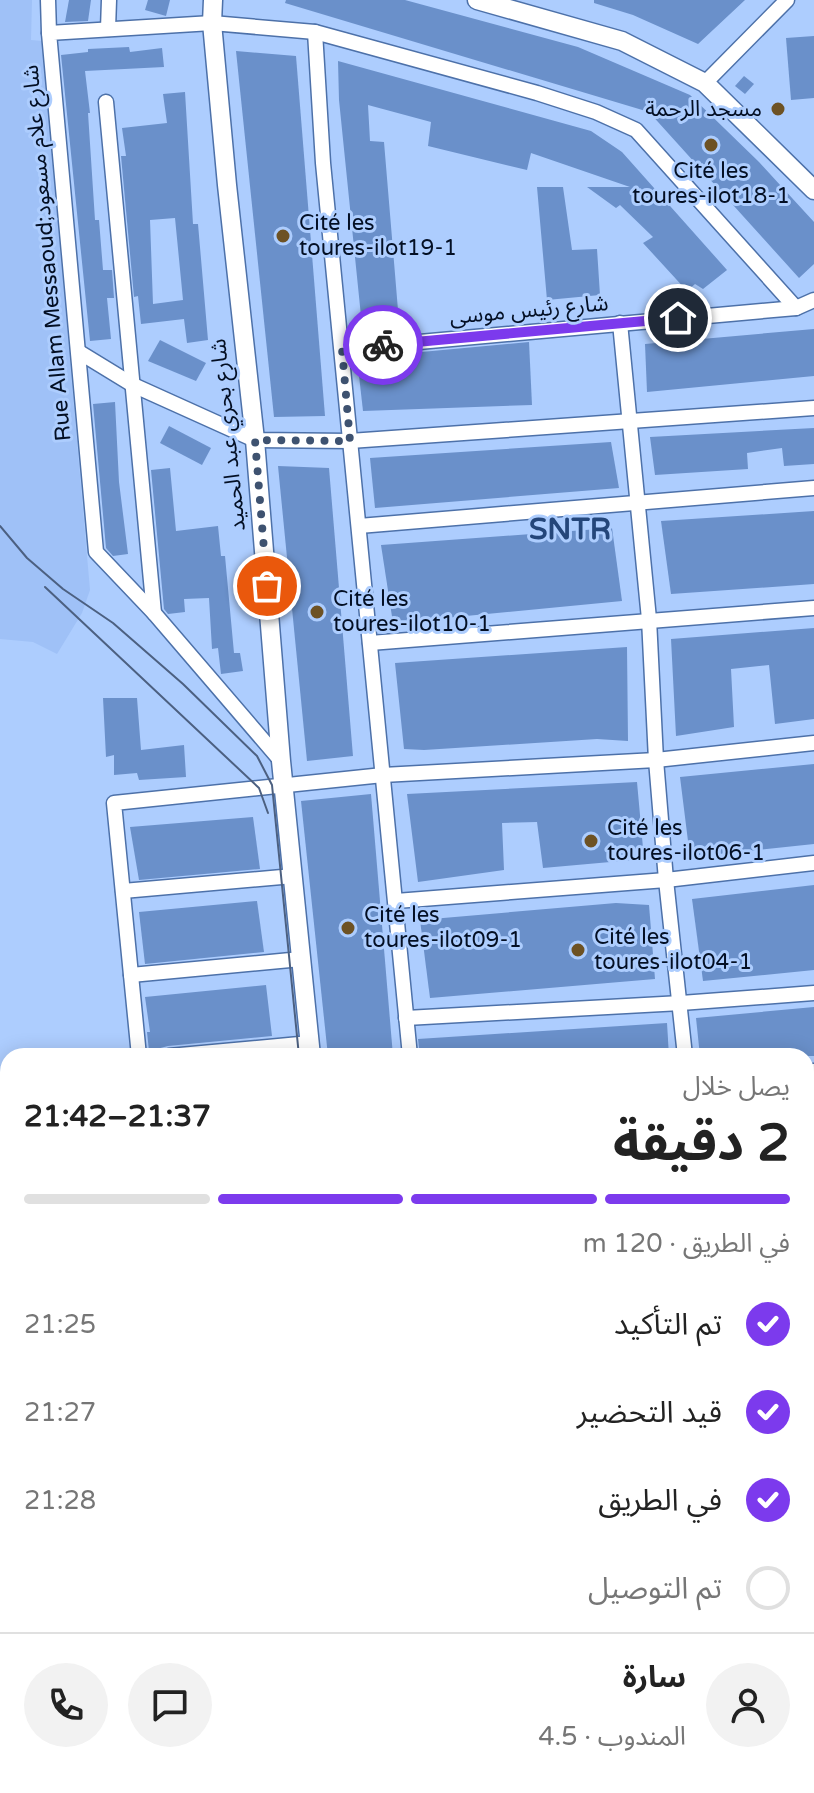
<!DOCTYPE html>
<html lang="ar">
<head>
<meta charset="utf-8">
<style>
	:root { --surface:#fff; --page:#f2f2f2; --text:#222; --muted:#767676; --line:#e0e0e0; --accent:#7c3aed }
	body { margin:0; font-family:"Varela Round","Noto Sans Arabic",sans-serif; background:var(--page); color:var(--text); direction:rtl; height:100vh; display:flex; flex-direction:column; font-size:30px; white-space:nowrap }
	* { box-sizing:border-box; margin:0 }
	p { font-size:26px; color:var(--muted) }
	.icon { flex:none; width:44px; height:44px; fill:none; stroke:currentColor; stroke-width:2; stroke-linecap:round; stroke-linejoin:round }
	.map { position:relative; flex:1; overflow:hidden; direction:ltr }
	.details { position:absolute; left:0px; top:1048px; width:814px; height:746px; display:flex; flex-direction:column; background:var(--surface); border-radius:24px 24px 0 0; box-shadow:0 4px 20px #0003; direction:rtl }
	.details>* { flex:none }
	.pin { position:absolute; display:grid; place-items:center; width:68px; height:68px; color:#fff; margin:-34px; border:4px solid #fff; border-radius:50%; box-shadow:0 2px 8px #0007 }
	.courier { position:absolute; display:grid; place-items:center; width:80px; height:80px; margin:-40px; border:6px solid #7c3aed; border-radius:50%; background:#fff; color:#222; box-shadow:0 2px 10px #0007 }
	.summary em { font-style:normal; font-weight:700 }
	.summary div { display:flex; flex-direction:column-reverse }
	.summary { display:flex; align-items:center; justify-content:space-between; height:136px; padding:0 24px }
	h1 { font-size:52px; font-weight:700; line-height:60px }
	.bar { display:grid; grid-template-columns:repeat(4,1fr); gap:12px 8px; align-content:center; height:96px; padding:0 24px }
	.bar i { height:10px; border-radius:6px; background:var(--line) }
	.bar .selected { background:var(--accent) }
	.bar p { grid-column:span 4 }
	.line { display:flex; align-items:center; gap:20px; padding:0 24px; border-top:2px solid var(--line) }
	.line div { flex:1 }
	.round { display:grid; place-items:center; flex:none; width:84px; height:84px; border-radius:42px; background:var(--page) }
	ol { padding:0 24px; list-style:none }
	li { display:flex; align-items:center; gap:24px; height:88px }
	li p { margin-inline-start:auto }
	li .icon { padding:8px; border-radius:50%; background:var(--accent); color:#fff; stroke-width:4 }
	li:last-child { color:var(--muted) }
	li i { width:44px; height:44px; border:4px solid var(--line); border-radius:50% }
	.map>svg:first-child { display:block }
	.built { fill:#9fc1f7 }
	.building { fill:#6a90ca; fill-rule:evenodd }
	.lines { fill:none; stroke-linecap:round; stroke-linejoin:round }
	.minor-casing { stroke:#4d71a9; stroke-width:17 }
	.tertiary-casing { stroke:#4d71a9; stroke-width:21 }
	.minor { stroke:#fff; stroke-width:14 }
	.tertiary { stroke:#fff; stroke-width:18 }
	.tram { stroke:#4c6081; stroke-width:2 }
	.done { stroke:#3e5270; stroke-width:8; stroke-dasharray:0 14.4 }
	.route { stroke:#7c3aed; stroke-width:10 }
	.poi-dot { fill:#6d5224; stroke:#adcdfe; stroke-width:3 }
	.labels { text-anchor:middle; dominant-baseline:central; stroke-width:6; stroke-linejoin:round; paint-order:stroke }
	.poi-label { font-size:22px; fill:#030f24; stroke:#adcdfe; text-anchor:start }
	.street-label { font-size:22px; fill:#030f24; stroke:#adcdfe }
	.district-label { font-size:30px; font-weight:bold; fill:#24467a; stroke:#adcdfe }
</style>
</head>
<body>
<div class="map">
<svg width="814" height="1793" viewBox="0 0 814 1793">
	<rect width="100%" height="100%" fill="#adcdfe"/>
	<polygon class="built" points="0,0 32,0 31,40 42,41 90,590 82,613 57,654 33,642 0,639"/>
	<g class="building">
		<polygon points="69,0 91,0 88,21 65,22"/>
		<polygon points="148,0 170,0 166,16 145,10"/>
		<polygon points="286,0 405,0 578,47 690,95 759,162 814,222 814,264 799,278 649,112 285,3"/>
		<polygon points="594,0 745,0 698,44 633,15 594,3"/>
		<polygon points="814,36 814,98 791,100 786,38"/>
		<polygon points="129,47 130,52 162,48 164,67 85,71 90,113 88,113 95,220 99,220 103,270 112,270 114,298 107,298 111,339 90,341 61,55 88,52 88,49"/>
		<polygon points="236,51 296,56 325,416 274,417"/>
		<polygon points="338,61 591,131 622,152 727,270 703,289 695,284 687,291 643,243 653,237 620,205 616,208 587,187 630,187 531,153 527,170 428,146 431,122 368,105 370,141 384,142 399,322 362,326 339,100"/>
		<polygon points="744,76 754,84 745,94 735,86"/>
		<path d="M185 92 193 224H198L208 340 187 343 184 319 141 324 138 296 134 297 121 156H126L122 128 167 123 163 94ZM175 218 183 300 153 304 150 220Z"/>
		<polygon points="537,187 563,187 572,250 597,249 600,295 547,300"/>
		<polygon points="814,329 814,376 647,392 645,344"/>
		<polygon points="160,340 206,363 196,381 148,361"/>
		<polygon points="529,342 532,405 363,411 357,358"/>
		<polygon points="115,402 119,482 128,554 113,556 106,548 93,404"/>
		<polygon points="169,426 211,448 202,465 160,443"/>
		<polygon points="814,428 814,464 784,466 782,448 747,453 748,469 655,475 650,437"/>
		<polygon points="611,442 619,488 375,508 370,458"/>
		<polygon points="278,466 329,468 353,756 307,761"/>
		<polygon points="170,468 176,531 218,526 221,556 225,556 234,653 240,653 243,671 221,674 218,648 212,649 209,598 184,599 185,612 168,614 164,609 151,470"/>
		<polygon points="814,511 814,584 671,594 661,521"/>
		<polygon points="612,528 622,601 393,623 381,545"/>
		<polygon points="814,628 814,719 775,724 769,665 731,669 734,727 676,736 671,639"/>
		<polygon points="627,647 628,741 597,739 424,750 404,749 395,663"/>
		<polygon points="103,698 137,698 141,750 184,745 186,777 139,780 137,773 114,775 114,755 106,757"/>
		<polygon points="814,764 814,844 690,857 680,777"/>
		<polygon points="637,782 644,859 543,868 537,822 502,823 504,870 418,882 407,794"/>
		<polygon points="371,794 393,1056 328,1056 301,801"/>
		<polygon points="253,817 260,869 139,880 130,827"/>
		<polygon points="814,885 814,970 703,981 692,899"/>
		<polygon points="257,901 264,952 145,964 139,912"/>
		<polygon points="616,903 649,905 655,979 430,998 420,920"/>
		<polygon points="266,985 272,1036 168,1046 149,1051 147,1032 150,1032 145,997"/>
		<polygon points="814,1007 814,1056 700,1056 696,1018"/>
		<polygon points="667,1023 669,1056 420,1056 418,1039"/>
	</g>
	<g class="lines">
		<g class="minor-casing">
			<g id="minor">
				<polyline points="48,0 49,33"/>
				<polyline points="108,29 109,0"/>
				<polyline points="315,32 323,163 410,1056"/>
				<polyline points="705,83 787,0"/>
				<polyline points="106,102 154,613"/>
				<polyline points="620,323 649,619 656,760 666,880 685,1056"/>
				<polyline points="342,349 796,308 814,300"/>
				<polyline points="79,352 133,385 255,440 350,441 814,408"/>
				<polyline points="359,526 814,488"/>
				<polyline points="370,643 814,608"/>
				<polyline points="281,761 154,613 96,552 49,33 212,23 315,32 537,93 596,112 636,130 796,308"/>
				<polyline points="123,891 293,876"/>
				<polyline points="396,901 666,880 814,863"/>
				<polyline points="131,975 301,959"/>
				<polyline points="406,1018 681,1003 814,993"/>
				<polyline points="139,1056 114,803 383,775 656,760 814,743"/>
				<polyline points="169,1056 310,1043"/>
				<polyline points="0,1191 8,1187"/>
				<polyline points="806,1344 814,1344"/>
				<polyline points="335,1786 339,1793"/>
				<polyline points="682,1786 689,1793"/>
				<polyline points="792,1786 796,1793"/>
				<polyline points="753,1793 760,1786"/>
			</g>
		</g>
		<g class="tertiary-casing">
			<g id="tertiary">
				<polyline points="213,0 212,23 227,185 255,440 281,761 311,1056"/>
				<polyline points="477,0 622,41 705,83 814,190"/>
				<polyline points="806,1074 814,1073"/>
				<polyline points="452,1786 455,1793"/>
				<polyline points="491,1786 494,1793"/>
			</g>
		</g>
		<use href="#minor" class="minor"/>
		<use href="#tertiary" class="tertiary"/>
		<g class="tram">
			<polyline points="0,526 27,558 63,589 113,623 183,684 257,756 272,785 299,1056"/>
			<polyline points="45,587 259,788 268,813"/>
			<polyline points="470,1786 473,1793"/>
		</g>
	</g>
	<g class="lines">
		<polyline class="done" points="267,586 255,440 350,441 342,349 383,345"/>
		<polyline class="route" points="383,345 678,318"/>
	</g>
	<g class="poi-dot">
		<circle cx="778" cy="109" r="8"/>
		<circle cx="711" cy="145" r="8"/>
		<circle cx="283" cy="236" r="8"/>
		<circle cx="317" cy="612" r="8"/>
		<circle cx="591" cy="841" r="8"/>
		<circle cx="348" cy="928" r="8"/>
		<circle cx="578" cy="950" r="8"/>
	</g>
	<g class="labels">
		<g class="poi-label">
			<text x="762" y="109" text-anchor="end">مسجد الرحمة</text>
			<text x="711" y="171" text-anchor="middle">Cité les<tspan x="711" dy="25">toures-ilot18-1</tspan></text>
			<text x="299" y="223">Cité les<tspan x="299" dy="25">toures-ilot19-1</tspan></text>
			<text x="333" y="599">Cité les<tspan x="333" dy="25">toures-ilot10-1</tspan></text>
			<text x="607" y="828">Cité les<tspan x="607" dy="25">toures-ilot06-1</tspan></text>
			<text x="364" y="915">Cité les<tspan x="364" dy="25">toures-ilot09-1</tspan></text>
			<text x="594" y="937">Cité les<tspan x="594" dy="25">toures-ilot04-1</tspan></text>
		</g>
		<g class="street-label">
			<text transform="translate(47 253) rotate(-95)">Rue Allam Messaoud;شارع علام مسعود</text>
			<text transform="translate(529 310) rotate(-5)">شارع رئيس موسى</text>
			<text transform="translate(228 435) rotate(-96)">شارع بحري عبد الحميد</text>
		</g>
		<g class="district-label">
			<text x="570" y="529">SNTR</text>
		</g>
	</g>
</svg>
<div class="pin" style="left:267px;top:586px;background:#ea580c"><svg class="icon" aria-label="bag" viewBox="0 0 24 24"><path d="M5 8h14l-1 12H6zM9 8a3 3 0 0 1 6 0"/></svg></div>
<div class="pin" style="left:678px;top:318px;background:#1f2937"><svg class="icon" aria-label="home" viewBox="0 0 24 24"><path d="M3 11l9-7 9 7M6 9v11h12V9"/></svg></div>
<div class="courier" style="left:383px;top:345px"><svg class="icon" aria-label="bike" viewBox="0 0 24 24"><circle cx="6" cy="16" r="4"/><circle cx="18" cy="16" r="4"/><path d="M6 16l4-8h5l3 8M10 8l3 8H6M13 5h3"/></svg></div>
<section class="details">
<div class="summary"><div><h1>2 دقيقة</h1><p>يصل خلال</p></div><em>21:37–21:42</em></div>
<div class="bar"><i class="selected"></i><i class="selected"></i><i class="selected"></i><i></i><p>في الطريق · 120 m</p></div>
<ol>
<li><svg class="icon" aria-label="check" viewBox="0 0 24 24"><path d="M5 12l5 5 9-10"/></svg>تم التأكيد<p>21:25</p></li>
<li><svg class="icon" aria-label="check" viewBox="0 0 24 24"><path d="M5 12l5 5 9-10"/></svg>قيد التحضير<p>21:27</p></li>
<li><svg class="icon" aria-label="check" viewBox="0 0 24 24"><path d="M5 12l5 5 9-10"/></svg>في الطريق<p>21:28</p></li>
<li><i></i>تم التوصيل</li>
</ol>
<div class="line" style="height:144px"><a class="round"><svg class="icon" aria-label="person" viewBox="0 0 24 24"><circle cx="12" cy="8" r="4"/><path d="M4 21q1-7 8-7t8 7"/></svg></a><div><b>سارة</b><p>المندوب · 4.5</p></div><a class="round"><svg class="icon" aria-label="chat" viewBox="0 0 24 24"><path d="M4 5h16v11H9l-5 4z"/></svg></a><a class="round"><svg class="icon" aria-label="phone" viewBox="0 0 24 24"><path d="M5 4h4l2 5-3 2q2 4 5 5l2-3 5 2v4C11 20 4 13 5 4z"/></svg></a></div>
</section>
</div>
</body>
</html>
